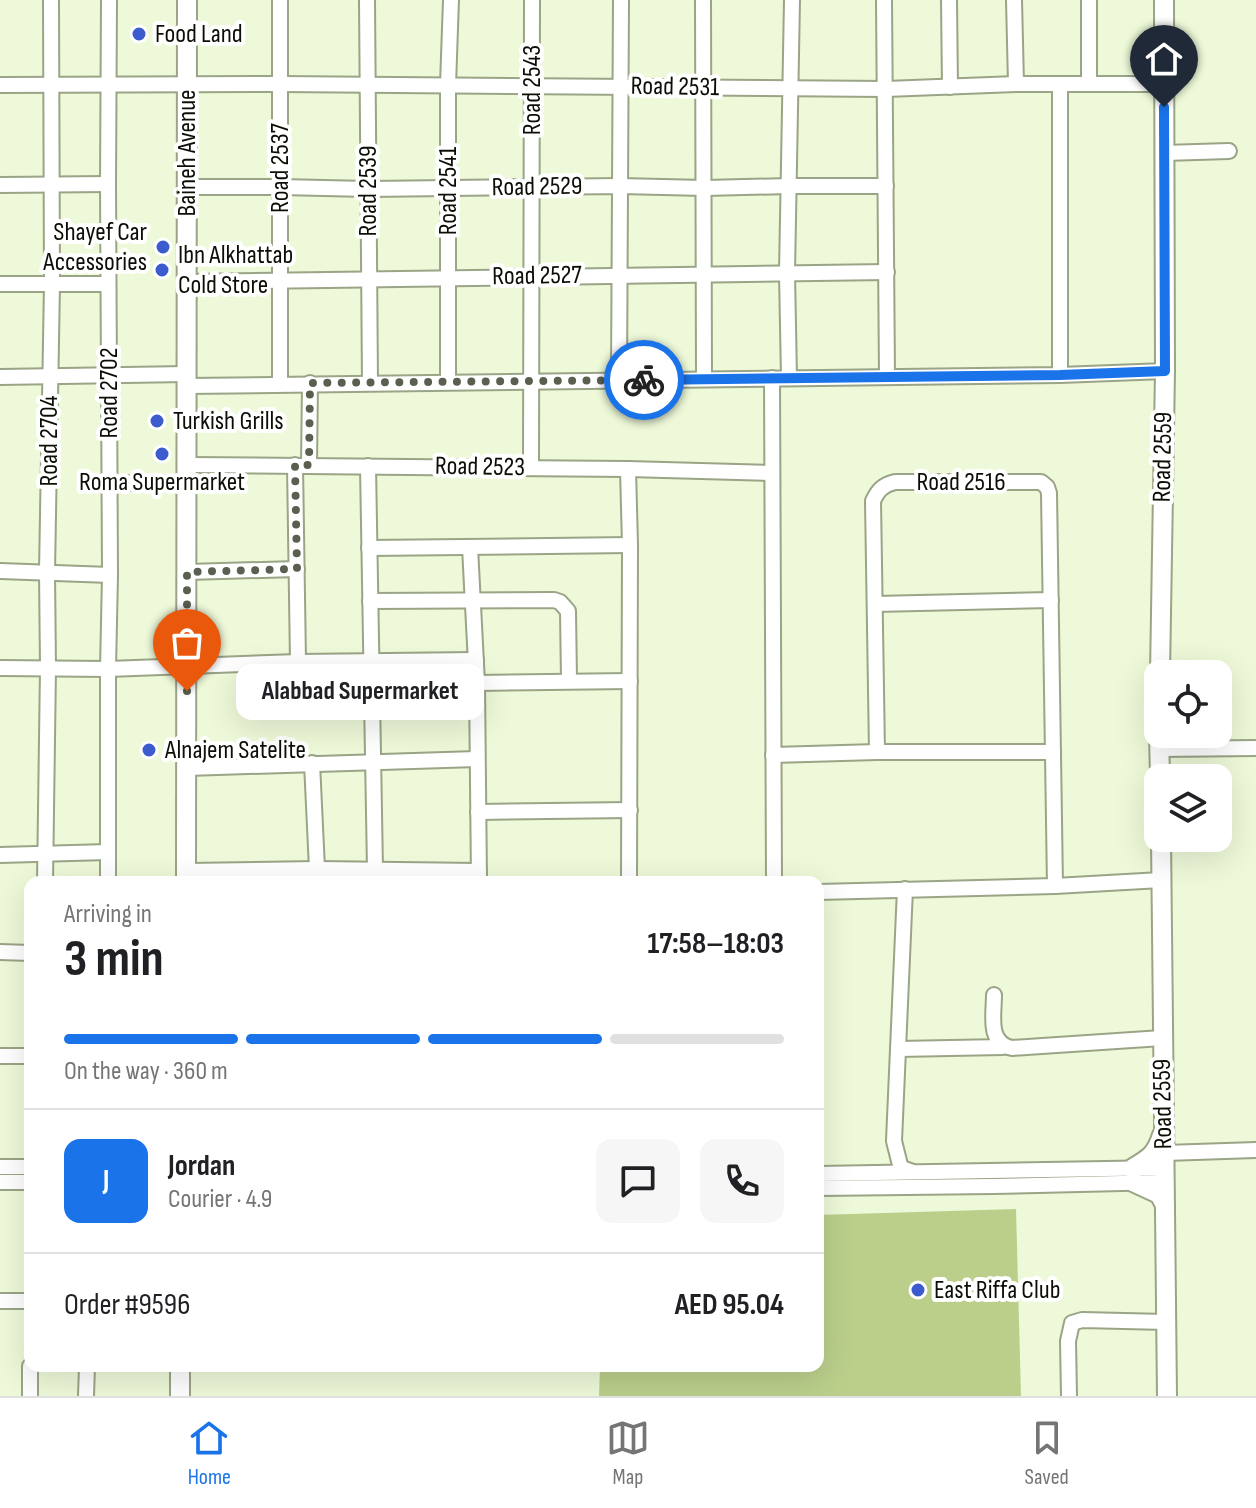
<!DOCTYPE html>
<html lang="en">
<head>
<meta charset="utf-8">
<style>
	:root { --surface:#fff; --page:#f6f6f6; --text:#202124; --muted:#757577; --line:#e0e0e0; --accent:#1a73e8 }
	body { margin:0; font-family:"Sofia Sans Condensed",sans-serif; background:var(--page); color:var(--text); height:100vh; display:flex; flex-direction:column; font-size:30px; white-space:nowrap }
	* { box-sizing:border-box; margin:0 }
	p { font-size:26px; color:var(--muted) }
	.icon { flex:none; width:44px; height:44px; fill:none; stroke:currentColor; stroke-width:2; stroke-linecap:round; stroke-linejoin:round }
	.map { position:relative; flex:1; overflow:hidden }
	.details { position:absolute; left:24px; top:876px; width:800px; height:496px; display:flex; flex-direction:column; background:var(--surface); border-radius:16px; box-shadow:0 8px 32px #0002 }
	.details>* { flex:none }
	.buttons { position:absolute; left:1144px; top:660px; display:grid; gap:16px }
	.buttons a { display:grid; place-items:center; width:88px; height:88px; border-radius:16px; background:var(--surface); box-shadow:0 8px 32px #0002; font-size:40px }
	.pin { position:absolute; display:grid; place-items:center; width:68px; height:68px; color:#fff; margin:-82px -34px; border-radius:50% 50% 50% 0; rotate:-45deg; box-shadow:0 0 8px #0007 }
	.pin .icon { rotate:45deg }
	.courier { position:absolute; display:grid; place-items:center; width:80px; height:80px; margin:-40px; border:6px solid #1a73e8; border-radius:50%; background:#fff; color:#222; box-shadow:0 2px 10px #0007 }
	.bubble { position:absolute; height:56px; border-radius:16px; background:var(--surface); box-shadow:0 8px 32px #0002; font-size:26px; font-weight:700; line-height:56px; text-align:center }
	.overview em { font-style:normal; font-weight:700 }
	.overview div { display:flex; flex-direction:column-reverse }
	.overview { display:flex; align-items:center; justify-content:space-between; height:136px; padding:0 40px }
	h1 { font-size:52px; font-weight:700; line-height:60px }
	.bar { display:grid; grid-template-columns:repeat(4,1fr); gap:12px 8px; align-content:center; height:96px; padding:0 40px }
	.bar i { height:10px; border-radius:6px; background:var(--line) }
	.bar .on { background:var(--accent) }
	.bar p { grid-column:span 4 }
	.line { display:flex; align-items:center; gap:20px; padding:0 40px; border-top:2px solid var(--line) }
	.line div { flex:1 }
	.round { display:grid; place-items:center; flex:none; width:84px; height:84px; border-radius:16px; background:var(--page) }
	.tabs { display:flex; justify-content:space-around; align-items:center; height:112px; border-top:2px solid var(--line); background:var(--surface); font-size:22px; color:var(--muted) }
	.tabs a { display:grid; justify-items:center; gap:4px }
	.tabs .on { color:var(--accent) }
	.map>svg:first-child { display:block }
	.green { fill:#bbcf8b }
	.lines { fill:none; stroke-linecap:round; stroke-linejoin:round }
	.minor-casing { stroke:#9aa486; stroke-width:18 }
	.tertiary-casing { stroke:#9aa486; stroke-width:22 }
	.minor { stroke:#fff; stroke-width:14 }
	.tertiary { stroke:#fff; stroke-width:18 }
	.done { stroke:#5a604f; stroke-width:8; stroke-dasharray:0 14.4 }
	.route { stroke:#1a73e8; stroke-width:10 }
	.poi-dot { fill:#3c5bcd; stroke:#fff; stroke-width:3 }
	.labels { text-anchor:middle; dominant-baseline:central; stroke-width:8; stroke-linejoin:round; paint-order:stroke }
	.poi-label { font-size:26px; fill:#0b0e05; stroke:#fff; text-anchor:start }
	.street-label { font-size:26px; fill:#0b0e05; stroke:#fff }
</style>
</head>
<body>
<div class="map">
<svg width="1256" height="1396" viewBox="0 0 1256 1396">
	<rect width="100%" height="100%" fill="#eef9d9"/>
	<polygon class="green" points="1016,1209 1021,1396 599,1396 600,1366 818,1366 818,1215"/>
	<g class="lines">
		<g class="minor-casing">
			<g id="minor">
				<polyline points="280,0 280,384"/>
				<polyline points="367,0 370,383"/>
				<polyline points="703,0 704,379"/>
				<polyline points="884,0 887,377"/>
				<polyline points="949,0 950,87"/>
				<polyline points="1014,0 1016,84"/>
				<polyline points="1060,84 1060,375"/>
				<polyline points="1089,84 1089,0"/>
				<polyline points="0,85 280,84 886,89 1016,84 1164,84"/>
				<polyline points="1164,153 1229,151"/>
				<polyline points="0,185 108,184"/>
				<polyline points="187,187 280,187 368,189 620,186 705,188 789,186 886,186"/>
				<polyline points="187,282 887,272"/>
				<polyline points="0,284 108,284"/>
				<polyline points="0,377 187,374"/>
				<polyline points="772,378 774,882"/>
				<polyline points="789,378 787,273 792,0"/>
				<polyline points="619,380 621,0"/>
				<polyline points="448,382 448,85 451,0"/>
				<polyline points="187,386 1060,375 1165,371"/>
				<polyline points="188,465 628,469 772,473"/>
				<polyline points="295,465 298,662"/>
				<polyline points="309,465 310,383"/>
				<polyline points="368,466 375,870"/>
				<polyline points="531,468 532,0"/>
				<polyline points="628,469 630,545 629,882"/>
				<polyline points="110,483 187,483"/>
				<polyline points="470,547 477,683 479,882"/>
				<polyline points="369,548 630,545"/>
				<polyline points="0,571 110,575"/>
				<polyline points="187,572 297,569"/>
				<polyline points="370,601 554,600 560,602 568,611 569,680"/>
				<polyline points="875,604 1051,600"/>
				<polyline points="0,668 108,669 298,662 476,660"/>
				<polyline points="477,683 630,681"/>
				<polyline points="1159,749 1256,748"/>
				<path d="M877 752 873 501C878 490 883 485 895 482H1041L1047 487 1049 493 1055 886"/>
				<polyline points="773,755 877,752 1053,752"/>
				<polyline points="312,763 317,869"/>
				<polyline points="187,768 477,759"/>
				<polyline points="478,812 630,810"/>
				<polyline points="0,855 108,852"/>
				<polyline points="187,871 317,869 479,871"/>
				<polyline points="45,882 48,668 47,572 52,284 51,0"/>
				<polyline points="108,882 108,669 110,575 108,184 109,0"/>
				<polyline points="905,889 894,1141 900,1165 902,1168 913,1172"/>
				<polyline points="818,892 1055,886 1161,880"/>
				<polyline points="0,952 30,953"/>
				<path d="M994 995C994 1015 987 1043 1012 1048L1162 1038"/>
				<polyline points="898,1049 1003,1047"/>
				<polyline points="0,1056 30,1056"/>
				<polyline points="1165,1153 1256,1150"/>
				<polyline points="0,1167 30,1167"/>
				<polyline points="818,1174 1165,1168"/>
				<polyline points="0,1182 30,1182"/>
				<polyline points="818,1188 994,1186 1165,1182"/>
				<polyline points="0,1301 30,1301"/>
				<polyline points="30,1396 30,1366"/>
				<polyline points="86,1396 87,1366"/>
				<polyline points="1069,1396 1068,1341 1072,1323 1082,1320 1166,1322"/>
			</g>
		</g>
		<g class="tertiary-casing">
			<g id="tertiary">
				<polyline points="1160,674 1165,371 1164,0"/>
				<polyline points="1159,734 1160,778"/>
				<polyline points="1161,838 1167,1396"/>
				<polyline points="186,882 187,0"/>
				<path d="M1133 1168C1150 1158 1156 1154 1162 1135"/>
				<polyline points="1133,1182 1159,1194 1165,1205"/>
				<polyline points="180,1366 180,1396"/>
			</g>
		</g>
		<use href="#minor" class="minor"/>
		<use href="#tertiary" class="tertiary"/>
	</g>
	<g class="lines">
		<polyline class="done" points="187,691 187,572 297,569 295,465 309,465 310,383 644,380"/>
		<polyline class="route" points="644,380 1060,375 1165,371 1164,107"/>
	</g>
	<g class="poi-dot">
		<circle cx="139" cy="34" r="8"/>
		<circle cx="163" cy="247" r="8"/>
		<circle cx="162" cy="270" r="8"/>
		<circle cx="157" cy="421" r="8"/>
		<circle cx="162" cy="454" r="8"/>
		<circle cx="149" cy="750" r="8"/>
		<circle cx="918" cy="1290" r="8"/>
	</g>
	<g class="labels">
		<g class="poi-label">
			<text x="155" y="34">Food Land</text>
			<text x="147" y="232" text-anchor="end">Shayef Car<tspan x="147" dy="30">Accessories</tspan></text>
			<text x="178" y="255">Ibn Alkhattab<tspan x="178" dy="30">Cold Store</tspan></text>
			<text x="173" y="421">Turkish Grills</text>
			<text x="162" y="482" text-anchor="middle">Roma Supermarket</text>
			<text x="165" y="750">Alnajem Satelite</text>
			<text x="934" y="1290">East Riffa Club</text>
		</g>
		<g class="street-label">
			<text transform="translate(675 87) rotate(1)">Road 2531</text>
			<text transform="translate(532 90) rotate(-90)">Road 2543</text>
			<text transform="translate(187 153) rotate(-90)">Baineh Avenue</text>
			<text transform="translate(280 168) rotate(-90)">Road 2537</text>
			<text transform="translate(537 187) rotate(-1)">Road 2529</text>
			<text transform="translate(368 191) rotate(-90)">Road 2539</text>
			<text transform="translate(448 191) rotate(-90)">Road 2541</text>
			<text transform="translate(537 276) rotate(-1)">Road 2527</text>
			<text transform="translate(109 393) rotate(-90)">Road 2702</text>
			<text transform="translate(49 441) rotate(-90)">Road 2704</text>
			<text transform="translate(1163 457) rotate(-89)">Road 2559</text>
			<text transform="translate(480 467) rotate(1)">Road 2523</text>
			<text x="961" y="482">Road 2516</text>
			<text transform="translate(1163 1104) rotate(-91)">Road 2559</text>
		</g>
	</g>
</svg>
<div class="buttons">
<a><svg class="icon" aria-label="locate" viewBox="0 0 24 24"><circle cx="12" cy="12" r="6"/><path d="M12 2v4M12 18v4M2 12h4M18 12h4"/></svg></a>
<a><svg class="icon" aria-label="layers" viewBox="0 0 24 24"><path d="M12 4l9 5-9 5-9-5zM3 14l9 5 9-5"/></svg></a>
</div>
<div class="pin" style="left:187px;top:691px;background:#ea580c"><svg class="icon" aria-label="bag" viewBox="0 0 24 24"><path d="M5 8h14l-1 12H6zM9 8a3 3 0 0 1 6 0"/></svg></div>
<div class="pin" style="left:1164px;top:107px;background:#1f2937"><svg class="icon" aria-label="home" viewBox="0 0 24 24"><path d="M3 11l9-7 9 7M6 9v11h12V9"/></svg></div>
<div class="courier" style="left:644px;top:380px"><svg class="icon" aria-label="bike" viewBox="0 0 24 24"><circle cx="6" cy="16" r="4"/><circle cx="18" cy="16" r="4"/><path d="M6 16l4-8h5l3 8M10 8l3 8H6M13 5h3"/></svg></div>
<div class="bubble" style="left:236px;top:664px;width:248px">Alabbad Supermarket</div>
<section class="details">
<div class="overview"><div><h1>3 min</h1><p>Arriving in</p></div><em>17:58–18:03</em></div>
<div class="bar"><i class="on"></i><i class="on"></i><i class="on"></i><i></i><p>On the way · 360 m</p></div>
<div class="line" style="height:144px"><b class="round" style="background:var(--accent);color:#fff">J</b><div><b>Jordan</b><p>Courier · 4.9</p></div><a class="round"><svg class="icon" aria-label="chat" viewBox="0 0 24 24"><path d="M4 5h16v11H9l-5 4z"/></svg></a><a class="round"><svg class="icon" aria-label="phone" viewBox="0 0 24 24"><path d="M5 4h4l2 5-3 2q2 4 5 5l2-3 5 2v4C11 20 4 13 5 4z"/></svg></a></div>
<div class="line" style="height:104px"><div>Order #9596</div><b>AED 95.04</b></div>
</section>
</div>
<nav class="tabs">
<a class="on"><svg class="icon" aria-label="home" viewBox="0 0 24 24"><path d="M3 11l9-7 9 7M6 9v11h12V9"/></svg>Home</a>
<a><svg class="icon" aria-label="map" viewBox="0 0 24 24"><path d="M3 6l6-2 6 2 6-2v14l-6 2-6-2-6 2zM9 4v14M15 6v14"/></svg>Map</a>
<a><svg class="icon" aria-label="saved" viewBox="0 0 24 24"><path d="M7 4h10v16l-5-4-5 4z"/></svg>Saved</a>
</nav>
</body>
</html>
